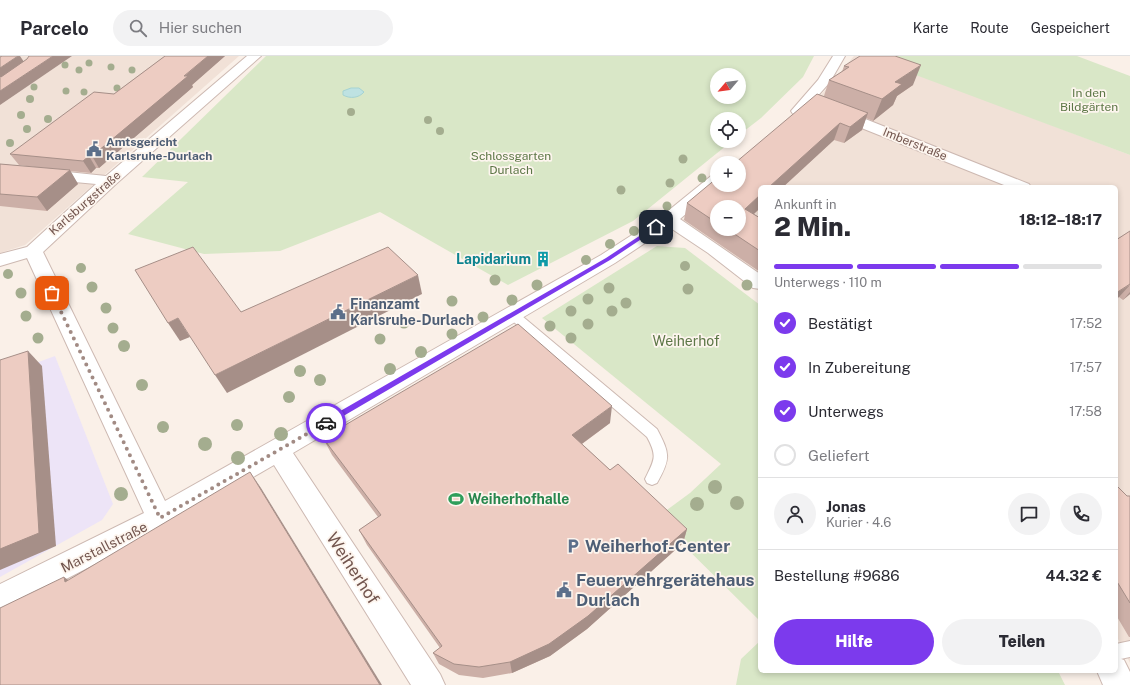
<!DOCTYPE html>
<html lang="de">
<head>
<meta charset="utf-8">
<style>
	:root { --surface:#fff; --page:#f2f2f3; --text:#2b2b33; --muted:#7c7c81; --line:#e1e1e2; --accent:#7c3aed }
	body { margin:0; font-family:"Public Sans",sans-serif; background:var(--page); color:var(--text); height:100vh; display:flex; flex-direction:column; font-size:15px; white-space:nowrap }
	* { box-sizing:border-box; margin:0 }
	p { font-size:13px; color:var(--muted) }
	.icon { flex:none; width:22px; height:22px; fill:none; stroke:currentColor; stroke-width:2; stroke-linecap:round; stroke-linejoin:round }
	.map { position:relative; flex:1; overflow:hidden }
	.drawer { position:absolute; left:758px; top:129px; width:360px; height:488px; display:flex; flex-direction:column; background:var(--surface); border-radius:6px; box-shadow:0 2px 6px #0003 }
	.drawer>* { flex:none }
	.needle { width:26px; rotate:241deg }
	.tools { position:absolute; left:710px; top:12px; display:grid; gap:8px }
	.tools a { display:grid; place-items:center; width:36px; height:36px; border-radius:50%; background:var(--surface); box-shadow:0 2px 6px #0003; font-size:20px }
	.pin { position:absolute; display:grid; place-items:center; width:34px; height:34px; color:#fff; margin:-17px; border-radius:8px; box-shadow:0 2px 6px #0006 }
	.courier { position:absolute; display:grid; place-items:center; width:40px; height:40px; margin:-20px; border:3px solid #7c3aed; border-radius:50%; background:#fff; color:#222; box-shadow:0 1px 5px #0007 }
	.overview em { font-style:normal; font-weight:800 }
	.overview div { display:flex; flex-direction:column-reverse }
	.overview { display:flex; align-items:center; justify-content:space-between; height:68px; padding:0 16px }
	h1 { font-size:26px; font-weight:800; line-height:30px }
	.bar { display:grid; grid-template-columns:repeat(4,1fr); gap:6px 4px; align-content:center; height:48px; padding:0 16px }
	.bar i { height:5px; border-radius:3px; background:var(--line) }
	.bar .on { background:var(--accent) }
	.bar p { grid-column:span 4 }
	.line { display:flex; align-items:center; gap:10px; padding:0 16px; border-top:1px solid var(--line) }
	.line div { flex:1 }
	.round { display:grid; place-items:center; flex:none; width:42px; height:42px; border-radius:21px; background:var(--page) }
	ol { padding:0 16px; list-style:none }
	li { display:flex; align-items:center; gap:12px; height:44px }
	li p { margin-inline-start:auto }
	li .icon { padding:4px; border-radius:50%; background:var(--accent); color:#fff; stroke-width:4 }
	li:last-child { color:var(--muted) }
	li i { width:22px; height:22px; border:2px solid var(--line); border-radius:50% }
	.action { display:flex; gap:8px; margin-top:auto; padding:8px 16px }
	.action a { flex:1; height:46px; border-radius:24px; background:var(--accent); color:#fff; font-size:16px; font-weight:800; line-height:46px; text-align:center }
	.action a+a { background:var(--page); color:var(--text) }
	header { display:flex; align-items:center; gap:24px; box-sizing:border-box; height:56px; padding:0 20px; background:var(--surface); border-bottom:1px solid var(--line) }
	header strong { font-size:19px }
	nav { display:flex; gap:22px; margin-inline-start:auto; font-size:14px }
	.search { width:280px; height:36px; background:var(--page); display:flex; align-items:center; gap:10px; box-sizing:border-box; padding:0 14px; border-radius:22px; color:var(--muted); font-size:15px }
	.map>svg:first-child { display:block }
	.residential { fill:#f1e1d7; fill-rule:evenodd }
	.education { fill:#ede4f7 }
	.green { fill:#d9e7c7; fill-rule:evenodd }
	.water { fill:#bee2e2; stroke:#a5d3d3 }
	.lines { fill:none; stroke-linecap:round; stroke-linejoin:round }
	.lane-casing { stroke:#cdb9b2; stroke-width:2 }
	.street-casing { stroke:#cdb9b2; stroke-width:2 }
	.lane { fill:#fff; fill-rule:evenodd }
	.street { fill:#fff; fill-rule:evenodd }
	.tree { fill:#a4ad8f }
	.wall { fill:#ccafa7; fill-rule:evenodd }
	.shaded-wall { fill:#a68f88 }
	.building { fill:#edccc2; stroke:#a68f88 }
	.route { fill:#7c3aed }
	.done { stroke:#a28b84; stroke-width:4; stroke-dasharray:0 7.2 }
	.labels { text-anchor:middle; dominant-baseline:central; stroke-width:3.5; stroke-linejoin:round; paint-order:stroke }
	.far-park-label { font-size:12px; fill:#5d7747; stroke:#fdf5ee }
	.far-service-label { font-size:12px; font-weight:bold; fill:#4e5e75; stroke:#fdf5ee; text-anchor:start }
	.far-street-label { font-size:12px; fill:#72554e; stroke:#fdf5ee }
	.culture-label { font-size:14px; font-weight:bold; fill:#0d838f; stroke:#fdf5ee; text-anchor:end }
	.service-label { font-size:14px; font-weight:bold; fill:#4e5e75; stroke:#fdf5ee; text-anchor:start }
	.park-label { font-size:14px; fill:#5d7747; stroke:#fdf5ee }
	.leisure-label { font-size:14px; font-weight:bold; fill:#27864d; stroke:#fdf5ee; text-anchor:start }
	.street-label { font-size:14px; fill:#72554e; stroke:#fdf5ee }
	.near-service-label { font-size:17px; font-weight:bold; fill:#4e5e75; stroke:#fdf5ee; text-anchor:start }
	.near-street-label { font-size:17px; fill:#72554e; stroke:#fdf5ee }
</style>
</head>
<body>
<header>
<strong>Parcelo</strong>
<div class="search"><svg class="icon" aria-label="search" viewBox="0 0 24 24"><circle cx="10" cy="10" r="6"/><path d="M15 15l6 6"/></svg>Hier suchen</div>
<nav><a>Karte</a><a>Route</a><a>Gespeichert</a></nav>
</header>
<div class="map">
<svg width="1130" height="629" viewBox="0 0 1130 629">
	<rect width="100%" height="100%" fill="#faf0e8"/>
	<g class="residential">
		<polygon points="0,0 239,0 25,189 0,197"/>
		<path d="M854 0H865L922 20 1130 99V607L1116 579V131H760V221L681 165 721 129H739L816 45ZM717 151H739V173H717Z"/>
	</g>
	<polygon class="education" points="55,300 113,448 102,464 0,521 0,320"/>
	<g class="green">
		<path d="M266 0H814L803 21 761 62 739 79V63H717V85H732L633 165 508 229 380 156 280 195 204 198 128 178 188 126 142 121ZM717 19H739V41H717Z"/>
		<polygon points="865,0 1077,0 1130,20 1130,99"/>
		<polygon points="657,190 685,192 760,249 760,565 656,462 690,437 721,408 542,262"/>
		<polygon points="760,585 760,615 1058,615 1065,629 736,629 741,603"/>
	</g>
	<path class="water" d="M351 32H359L364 36C359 42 350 43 343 39V35Z"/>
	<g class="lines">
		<g class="lane-casing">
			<g id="lane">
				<path d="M512 254 516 255 657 373C670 398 671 402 657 427L652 429 647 427 645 423C654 404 658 401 647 381L508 261 506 258 508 255Z"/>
				<polygon points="1130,585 1130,601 1116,604 1116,588"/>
			</g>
		</g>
		<g class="street-casing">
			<g id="street">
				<polygon points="247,0 261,0 116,128 43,196 165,445 601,199 663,159 711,120 717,118 717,129 720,129 680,163 760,218 760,233 753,232 708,197 669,171 615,207 293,397 440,618 445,629 411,629 274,409 169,470 0,557 0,528 144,457 27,202 0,210 0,198 27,191 96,128 0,119 0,109 106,120"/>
				<path d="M833 0H845L830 26 815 43 1029 128 1031 131H1009L809 51C804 57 801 60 793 58L791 55 818 24Z"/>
				<polygon points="1116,601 1124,604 1130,616 1130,629 1103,629 1097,615 1116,615"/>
			</g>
		</g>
		<use href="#lane" class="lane"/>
		<use href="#street" class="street"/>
	</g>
	<g class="tree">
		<circle cx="89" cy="7" r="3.5"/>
		<circle cx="65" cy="9" r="3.5"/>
		<circle cx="111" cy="11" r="3.5"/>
		<circle cx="79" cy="14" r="3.5"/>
		<circle cx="132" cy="14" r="3.5"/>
		<circle cx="34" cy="31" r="3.5"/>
		<circle cx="117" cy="32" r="3.5"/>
		<circle cx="66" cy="35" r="3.5"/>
		<circle cx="84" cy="36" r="3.5"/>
		<circle cx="30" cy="43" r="4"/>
		<circle cx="351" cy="56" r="4"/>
		<circle cx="21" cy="59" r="4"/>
		<circle cx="48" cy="63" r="4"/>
		<circle cx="428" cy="64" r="4"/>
		<circle cx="27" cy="73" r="4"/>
		<circle cx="440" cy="75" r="4"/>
		<circle cx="10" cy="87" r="4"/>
		<circle cx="683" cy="103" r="4.5"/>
		<circle cx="702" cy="122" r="4.5"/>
		<circle cx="670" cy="127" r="4.5"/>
		<circle cx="621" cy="134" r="4.5"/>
		<circle cx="667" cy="150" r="4.5"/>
		<circle cx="651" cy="164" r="5"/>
		<circle cx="634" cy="175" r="5"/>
		<circle cx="610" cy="188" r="5"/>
		<circle cx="586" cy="204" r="5"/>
		<circle cx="685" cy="210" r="5"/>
		<circle cx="81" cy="212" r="5"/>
		<circle cx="8" cy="218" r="5"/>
		<circle cx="495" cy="224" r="5.5"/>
		<circle cx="537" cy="229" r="5.5"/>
		<circle cx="747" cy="229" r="5.5"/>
		<circle cx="92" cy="231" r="5.5"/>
		<circle cx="609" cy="232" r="5.5"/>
		<circle cx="688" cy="233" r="5.5"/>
		<circle cx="21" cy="237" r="5.5"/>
		<circle cx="588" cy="243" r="5.5"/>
		<circle cx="512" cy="244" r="5.5"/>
		<circle cx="452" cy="245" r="5.5"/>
		<circle cx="626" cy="247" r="5.5"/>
		<circle cx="106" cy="252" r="5.5"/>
		<circle cx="571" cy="255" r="5.5"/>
		<circle cx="612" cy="255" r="5.5"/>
		<circle cx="26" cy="260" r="5.5"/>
		<circle cx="483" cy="261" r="5.5"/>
		<circle cx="404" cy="267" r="5.5"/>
		<circle cx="588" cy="268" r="5.5"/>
		<circle cx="550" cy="270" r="5.5"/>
		<circle cx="113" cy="272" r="5.5"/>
		<circle cx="452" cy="278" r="5.5"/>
		<circle cx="38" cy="282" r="5.5"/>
		<circle cx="571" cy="282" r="5.5"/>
		<circle cx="380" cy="283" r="5.5"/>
		<circle cx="124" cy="290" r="6"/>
		<circle cx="421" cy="296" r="6"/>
		<circle cx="390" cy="313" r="6"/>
		<circle cx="300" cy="315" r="6"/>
		<circle cx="320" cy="324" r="6"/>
		<circle cx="142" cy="329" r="6"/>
		<circle cx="289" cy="341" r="6"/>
		<circle cx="320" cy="355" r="6"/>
		<circle cx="237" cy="369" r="6"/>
		<circle cx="163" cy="371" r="6"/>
		<circle cx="281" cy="378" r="7"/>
		<circle cx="205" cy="388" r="7"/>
		<circle cx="238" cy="402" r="7"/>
		<circle cx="715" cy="431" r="7"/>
		<circle cx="121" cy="438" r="7"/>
		<circle cx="737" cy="447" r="7"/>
		<circle cx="697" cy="448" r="7"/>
	</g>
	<g class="wall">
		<polygon points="165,0 225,0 192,29 193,31 99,112 96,112 91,117 70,115 78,128 47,155 0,150 0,108 49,113 19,109 10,98 114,38"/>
		<path d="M844 10 913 29 897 40 893 49 873 65 866 62 862 74 844 87 834 84 754 158 760 162V216L684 164 687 147 824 40 829 24 842 16ZM717 151 739 173H717Z"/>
		<polygon points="1130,175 1130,238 1123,244 1119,241 1116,243 1116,184"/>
		<polygon points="610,367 582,388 610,414 687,473 683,487 587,573 550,600 512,617 483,622 459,619 439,608 433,597 440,592 367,489 359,474 378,461 332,399 323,382"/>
		<polygon points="1116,429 1127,440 1130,440 1130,581 1129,581 1116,559"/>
	</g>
	<g class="shaded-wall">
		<polygon points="18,0 20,0 26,9 0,25 0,12"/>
		<polygon points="53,0 72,0 0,49 0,35"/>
		<polygon points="208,0 225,0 192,29 193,31 99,112 92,100"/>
		<polygon points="921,9 913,29 897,40 893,49 873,65 882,43 895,26"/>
		<polygon points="868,57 862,74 844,87 850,71"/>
		<polygon points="840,67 834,84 783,131 769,131"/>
		<polygon points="89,100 96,112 91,117 83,105"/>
		<polygon points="70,114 78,128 47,155 37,141"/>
		<polygon points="760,139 760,152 741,170 745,153"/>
		<polygon points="418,219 422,238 227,337 215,319"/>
		<polygon points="1130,229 1119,241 1116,243 1116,237"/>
		<polygon points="1130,236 1130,238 1123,244"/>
		<polygon points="178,262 190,281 180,285 168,267"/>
		<polygon points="28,295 42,310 56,490 0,514 0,493"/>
		<polygon points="612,350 610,367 572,395 572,379"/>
		<polygon points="250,416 261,432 382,629 380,629"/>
		<polygon points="687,473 683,487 587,573 550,600 512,617 510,606"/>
		<polygon points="64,521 84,535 65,526"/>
	</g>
	<g class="building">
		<polygon points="2,0 18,0 0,12 0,1"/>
		<polygon points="29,0 53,0 0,35 0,20 1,21 27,3"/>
		<polygon points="165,0 208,0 184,20 188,20 92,100 89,100 83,105 10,98 94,36 114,38"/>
		<polygon points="860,0 895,0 921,9 895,26 902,28 882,43 829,24 849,11 844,10"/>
		<polygon points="817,38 868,57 850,71 840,67 769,131 760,131 760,139 745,153 760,162 760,195 727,173 739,173 739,151 717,151 717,167 687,147 717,122 717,129 739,129 739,107 735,107"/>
		<polygon points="0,108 70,114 37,141 0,138"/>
		<polygon points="1130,175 1130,228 1116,237 1116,184"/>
		<polygon points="193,191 241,256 388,191 418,219 215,319 178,262 168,267 135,214"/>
		<polygon points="518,268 612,350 572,379 610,414 618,408 687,473 588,560 549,588 510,606 479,611 454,608 433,597 442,590 359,474 381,459 323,382"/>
		<polygon points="28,295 39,477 0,493 0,304"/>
		<polygon points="250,416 380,629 0,629 0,552 64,521 65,526"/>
		<polygon points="1116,429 1127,440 1130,440 1130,547 1116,524"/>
	</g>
	<polygon class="route" points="656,169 659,171 658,172 610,204 328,369 323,369 323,365 606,202"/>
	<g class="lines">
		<polyline class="done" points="52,237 160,462 326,367"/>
	</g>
	<defs>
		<g id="civic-bare" transform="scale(1.2)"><path d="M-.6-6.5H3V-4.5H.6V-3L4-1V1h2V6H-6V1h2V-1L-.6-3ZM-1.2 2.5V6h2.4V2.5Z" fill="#5c6f8a" stroke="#fdf5ee" stroke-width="2.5" paint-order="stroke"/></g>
		<g id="building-bare" transform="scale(1.2)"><path d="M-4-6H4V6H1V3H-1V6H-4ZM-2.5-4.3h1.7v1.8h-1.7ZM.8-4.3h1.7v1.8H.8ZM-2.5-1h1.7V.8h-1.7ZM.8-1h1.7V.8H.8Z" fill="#0f9aa8" stroke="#fdf5ee" stroke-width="2.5" paint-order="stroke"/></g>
		<g id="stadium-bare" transform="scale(1.2)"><path d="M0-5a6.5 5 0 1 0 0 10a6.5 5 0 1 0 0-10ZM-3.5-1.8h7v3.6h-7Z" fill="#2e9e5b" stroke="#fdf5ee" stroke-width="2.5" paint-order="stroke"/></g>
		<g id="parking-bare" transform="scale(1.2)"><path d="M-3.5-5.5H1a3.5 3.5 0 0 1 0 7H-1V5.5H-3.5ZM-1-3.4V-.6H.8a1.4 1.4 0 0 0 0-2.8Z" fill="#5c6f8a" stroke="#fdf5ee" stroke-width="2.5" paint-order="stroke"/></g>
	</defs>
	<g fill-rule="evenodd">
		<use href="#civic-bare" x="94" y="93"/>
		<use href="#building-bare" x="543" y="203"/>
		<use href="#civic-bare" x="338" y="256"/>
		<use href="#stadium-bare" x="456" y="443"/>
		<use href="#parking-bare" x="573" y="490"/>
		<use href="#civic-bare" x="564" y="534"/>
	</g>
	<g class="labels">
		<g class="far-park-label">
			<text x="1089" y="37">In den<tspan x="1089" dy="14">Bildgärten</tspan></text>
			<text x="511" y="100">Schlossgarten<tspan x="511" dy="14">Durlach</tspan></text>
		</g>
		<g class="far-service-label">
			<text x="106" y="86">Amtsgericht<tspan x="106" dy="14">Karlsruhe-Durlach</tspan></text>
		</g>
		<g class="far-street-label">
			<text transform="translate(915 88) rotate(22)">Imberstraße</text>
			<text transform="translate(85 147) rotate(-41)">Karlsburgstraße</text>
		</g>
		<g class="culture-label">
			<text x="531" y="203">Lapidarium</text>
		</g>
		<g class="service-label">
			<text x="350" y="248">Finanzamt<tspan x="350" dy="16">Karlsruhe-Durlach</tspan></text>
		</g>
		<g class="park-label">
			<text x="686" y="285">Weiherhof</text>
		</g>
		<g class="leisure-label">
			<text x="468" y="443">Weiherhofhalle</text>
		</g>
		<g class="street-label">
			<text transform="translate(104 491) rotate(-27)">Marstallstraße</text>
		</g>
		<g class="near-service-label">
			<text x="585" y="490">Weiherhof-Center</text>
			<text x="576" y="524">Feuerwehrgerätehaus<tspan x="576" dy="20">Durlach</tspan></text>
		</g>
		<g class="near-street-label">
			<text transform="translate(353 512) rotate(57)">Weiherhof</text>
		</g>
	</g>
</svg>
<div class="tools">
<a><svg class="needle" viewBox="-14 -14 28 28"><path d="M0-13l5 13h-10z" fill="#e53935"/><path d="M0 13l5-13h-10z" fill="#7c7c81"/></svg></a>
<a><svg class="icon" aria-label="locate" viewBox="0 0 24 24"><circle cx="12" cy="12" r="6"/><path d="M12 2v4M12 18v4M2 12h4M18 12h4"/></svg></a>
<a>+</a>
<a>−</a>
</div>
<div class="pin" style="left:52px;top:237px;background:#ea580c"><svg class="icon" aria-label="bag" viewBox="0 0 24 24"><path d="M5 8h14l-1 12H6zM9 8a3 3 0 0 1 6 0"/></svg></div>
<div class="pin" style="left:656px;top:171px;background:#1f2937"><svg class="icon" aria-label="home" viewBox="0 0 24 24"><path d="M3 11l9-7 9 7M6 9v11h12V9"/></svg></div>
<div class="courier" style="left:326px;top:367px"><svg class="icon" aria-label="car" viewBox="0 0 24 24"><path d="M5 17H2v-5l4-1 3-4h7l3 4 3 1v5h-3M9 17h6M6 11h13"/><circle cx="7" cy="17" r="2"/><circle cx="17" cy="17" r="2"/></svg></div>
<section class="drawer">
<div class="overview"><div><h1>2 Min.</h1><p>Ankunft in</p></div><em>18:12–18:17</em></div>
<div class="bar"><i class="on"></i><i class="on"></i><i class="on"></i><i></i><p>Unterwegs · 110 m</p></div>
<ol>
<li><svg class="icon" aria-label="check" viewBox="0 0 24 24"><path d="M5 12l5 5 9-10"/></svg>Bestätigt<p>17:52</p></li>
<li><svg class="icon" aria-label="check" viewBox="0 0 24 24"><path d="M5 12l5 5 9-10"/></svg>In Zubereitung<p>17:57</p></li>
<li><svg class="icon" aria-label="check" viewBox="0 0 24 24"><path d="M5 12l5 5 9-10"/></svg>Unterwegs<p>17:58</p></li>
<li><i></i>Geliefert</li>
</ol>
<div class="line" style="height:72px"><a class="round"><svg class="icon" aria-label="person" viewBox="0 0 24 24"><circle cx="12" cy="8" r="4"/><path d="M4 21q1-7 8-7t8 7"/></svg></a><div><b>Jonas</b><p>Kurier · 4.6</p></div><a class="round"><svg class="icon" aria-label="chat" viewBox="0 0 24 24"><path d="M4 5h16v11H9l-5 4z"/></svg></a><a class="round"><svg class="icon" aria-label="phone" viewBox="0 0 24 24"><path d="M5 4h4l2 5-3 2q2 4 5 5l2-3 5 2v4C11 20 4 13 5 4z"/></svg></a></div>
<div class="line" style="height:52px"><div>Bestellung #9686</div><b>44.32 €</b></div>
<div class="action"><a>Hilfe</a><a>Teilen</a></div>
</section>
</div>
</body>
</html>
